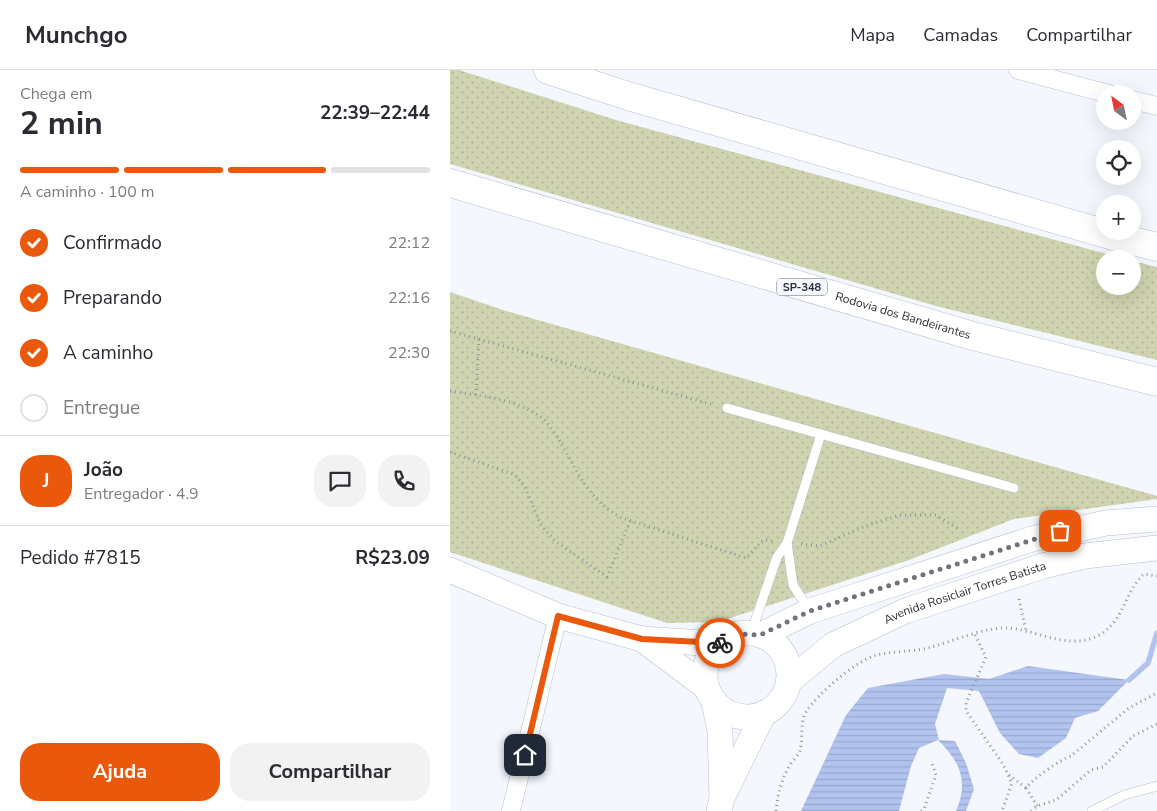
<!DOCTYPE html>
<html lang="pt">
<head>
<meta charset="utf-8">
<style>
	:root { --surface:#fff; --page:#f2f2f3; --text:#2b2b33; --muted:#7c7c81; --line:#e1e1e2; --accent:#ea580c }
	body { margin:0; font-family:"Nunito Sans",sans-serif; background:var(--page); color:var(--text); height:100vh; display:flex; flex-direction:column; font-size:19px; white-space:nowrap }
	* { box-sizing:border-box; margin:0 }
	p { font-size:16px; color:var(--muted) }
	.icon { flex:none; width:28px; height:28px; fill:none; stroke:currentColor; stroke-width:2; stroke-linecap:round; stroke-linejoin:round }
	.map { position:relative; flex:1; overflow:hidden }
	.sheet { display:flex; flex-direction:column; background:var(--surface); width:450px }
	.sheet>* { flex:none }
	.needle { width:32px; rotate:328deg }
	.tools { position:absolute; left:646px; top:15px; display:grid; gap:10px }
	.tools a { display:grid; place-items:center; width:45px; height:45px; border-radius:50%; background:var(--surface); box-shadow:0 5px 20px #0002; font-size:25px }
	.pin { position:absolute; display:grid; place-items:center; width:42px; height:42px; color:#fff; margin:-21px; border-radius:10px; box-shadow:0 2px 8px #0006 }
	.courier { position:absolute; display:grid; place-items:center; width:50px; height:50px; margin:-25px; border:4px solid #ea580c; border-radius:50%; background:#fff; color:#222; box-shadow:0 1px 6px #0007 }
	.summary em { font-style:normal; font-weight:700 }
	.summary div { display:flex; flex-direction:column-reverse }
	.summary { display:flex; align-items:center; justify-content:space-between; height:85px; padding:0 20px }
	h1 { font-size:32px; font-weight:700; line-height:38px }
	.bar { display:grid; grid-template-columns:repeat(4,1fr); gap:8px 5px; align-content:center; height:60px; padding:0 20px }
	.bar i { height:6px; border-radius:4px; background:var(--line) }
	.bar .on { background:var(--accent) }
	.bar p { grid-column:span 4 }
	.line { display:flex; align-items:center; gap:12px; padding:0 20px; border-top:1px solid var(--line) }
	.line div { flex:1 }
	.round { display:grid; place-items:center; flex:none; width:52px; height:52px; border-radius:20px; background:var(--page) }
	ol { padding:0 20px; list-style:none }
	li { display:flex; align-items:center; gap:15px; height:55px }
	li p { margin-inline-start:auto }
	li .icon { padding:5px; border-radius:50%; background:var(--accent); color:#fff; stroke-width:4 }
	li:last-child { color:var(--muted) }
	li i { width:28px; height:28px; border:2px solid var(--line); border-radius:50% }
	.primary-button { display:flex; gap:10px; margin-top:auto; padding:10px 20px }
	.primary-button a { flex:1; height:58px; border-radius:20px; background:var(--accent); color:#fff; font-size:20px; font-weight:700; line-height:58px; text-align:center }
	.primary-button a+a { background:var(--page); color:var(--text) }
	header { display:flex; align-items:center; gap:30px; box-sizing:border-box; height:70px; padding:0 25px; background:var(--surface); border-bottom:1px solid var(--line) }
	header strong { font-size:24px }
	nav { display:flex; gap:28px; margin-inline-start:auto; font-size:18px }
	main { display:flex; flex:1; min-height:0 }
	.map>svg:first-child { display:block }
	.green { fill:url(#green-dots) }
	.water { fill:url(#water-rules) }
	.lines { fill:none; stroke-linecap:round; stroke-linejoin:round }
	.stream { stroke:#b2c3ef; stroke-width:5.5 }
	.lane-casing { stroke:#b8becf; stroke-width:10 }
	.street-casing { stroke:#b8becf; stroke-width:19 }
	.secondary-casing { stroke:#b8becf; stroke-width:26 }
	.highway-casing { stroke:#b8becf; stroke-width:29 }
	.path { stroke:#90939a; stroke-width:3; stroke-dasharray:1 4; stroke-linecap:butt }
	.lane { stroke:#fff; stroke-width:9 }
	.street { stroke:#fff; stroke-width:18 }
	.secondary { stroke:#fff; stroke-width:25 }
	.highway { stroke:#fff; stroke-width:28 }
	.done { stroke:#71737a; stroke-width:5; stroke-dasharray:0 9 }
	.route { stroke:#ea580c; stroke-width:6 }
	.labels { text-anchor:middle; dominant-baseline:central; stroke-width:4; stroke-linejoin:round; paint-order:stroke }
	.shield { fill:#f4f7fe; stroke:#676970; stroke-width:1 }
	.shield-label { font-size:11px; font-weight:bold; fill:#2a2c33 }
	.street-label { font-size:12px; fill:#2a2c33; stroke:#f4f7fe }
</style>
</head>
<body>
<header>
<strong>Munchgo</strong>
<nav><a>Mapa</a><a>Camadas</a><a>Compartilhar</a></nav>
</header>
<main>
<section class="sheet">
<div class="summary"><div><h1>2 min</h1><p>Chega em</p></div><em>22:39–22:44</em></div>
<div class="bar"><i class="on"></i><i class="on"></i><i class="on"></i><i></i><p>A caminho · 100 m</p></div>
<ol>
<li><svg class="icon" aria-label="check" viewBox="0 0 24 24"><path d="M5 12l5 5 9-10"/></svg>Confirmado<p>22:12</p></li>
<li><svg class="icon" aria-label="check" viewBox="0 0 24 24"><path d="M5 12l5 5 9-10"/></svg>Preparando<p>22:16</p></li>
<li><svg class="icon" aria-label="check" viewBox="0 0 24 24"><path d="M5 12l5 5 9-10"/></svg>A caminho<p>22:30</p></li>
<li><i></i>Entregue</li>
</ol>
<div class="line" style="height:90px"><b class="round" style="background:var(--accent);color:#fff">J</b><div><b>João</b><p>Entregador · 4.9</p></div><a class="round"><svg class="icon" aria-label="chat" viewBox="0 0 24 24"><path d="M4 5h16v11H9l-5 4z"/></svg></a><a class="round"><svg class="icon" aria-label="phone" viewBox="0 0 24 24"><path d="M5 4h4l2 5-3 2q2 4 5 5l2-3 5 2v4C11 20 4 13 5 4z"/></svg></a></div>
<div class="line" style="height:65px"><div>Pedido #7815</div><b>R$23.09</b></div>
<div class="primary-button"><a>Ajuda</a><a>Compartilhar</a></div>
</section>
<div class="map">
<svg width="707" height="741" viewBox="0 0 707 741">
	<defs>
		<pattern id="green-dots" width="8" height="8" patternUnits="userSpaceOnUse" patternTransform="scale(1.25)"><rect width="8" height="8" fill="#cfd3af"/><path d="M2 2h.1M6 6h.1" fill="none" stroke="#b2b597" stroke-width="1.8" stroke-linecap="round"/></pattern>
		<pattern id="water-rules" width="6" height="5" patternUnits="userSpaceOnUse" patternTransform="scale(1.25)"><rect width="6" height="5" fill="#b2c3ef"/><path d="M0 2.5h6" fill="none" stroke="#99a8cd"/></pattern>
	</defs>
	<rect width="100%" height="100%" fill="#f4f7fe"/>
	<g class="green">
		<polygon points="0,0 9,0 166,50 675,189 655,189 655,216 682,216 683,191 707,197 707,290 486,236 0,94"/>
		<polygon points="0,222 53,240 707,426 707,429 564,449 459,490 268,552 217,553 0,482"/>
	</g>
	<path class="water" d="M578 596 679 610 648 641 625 648 616 668 588 688 569 684 550 663 529 621 497 618 485 654 489 670 505 671 516 693 524 719 516 741H506C519 711 510 692 488 670L469 678 461 696 449 741H351L396 645 418 618 494 604 539 609Z"/>
	<g class="lines">
		<polyline class="stream" points="679,610 698,593 707,563"/>
		<g class="lane-casing">
			<g id="lane">
				<polyline points="277,338 564,418"/>
				<polyline points="337,473 343,515 359,540"/>
				<polyline points="301,563 327,487 337,473 371,364"/>
				<polyline points="642,741 674,725 707,716"/>
			</g>
		</g>
		<g class="street-casing">
			<g id="street">
				<polyline points="568,0 659,24"/>
				<polyline points="682,30 707,36"/>
				<polyline points="61,741 108,546"/>
			</g>
		</g>
		<g class="secondary-casing">
			<g id="secondary">
				<polyline points="0,500 108,546 192,569 269,574"/>
				<circle cx="297" cy="605" r="42"/>
				<polyline points="311,565 360,541 582,469 656,453 707,449"/>
				<polyline points="192,569 256,617"/>
				<path id="s1" d="M339 611 383 575 455 541 593 496 635 486 707 478"/>
				<polyline points="264,632 270,661 272,728"/>
				<polyline points="269,741 272,728 314,643"/>
			</g>
		</g>
		<g class="highway-casing">
			<g id="highway">
				<polyline points="98,0 178,26 667,167 707,177"/>
				<path id="s2" d="M0 113 523 266 707 312"/>
			</g>
		</g>
		<g class="path">
			<polyline points="0,261 264,335"/>
			<path d="M0 321C30 326 62 328 88 345 99 352 106 365 112 375 130 406 139 430 172 448L296 488 313 470 322 471"/>
			<polyline points="26,325 29,269"/>
			<polyline points="0,382 65,405 75,417 91,455 105,471 157,507 180,451"/>
			<polyline points="351,474 370,476 415,456 450,445 486,445 510,460"/>
			<polyline points="569,529 576,561"/>
			<polyline points="525,565 536,587 516,633 516,641 553,694 562,713 552,741"/>
			<polyline points="559,705 576,718"/>
			<path d="M587 736 576 718C584 708 608 691 621 686L679 638 707 623"/>
			<path d="M326 741C328 724 331 710 340 695 342 691 347 687 349 683 354 671 349 653 356 642 367 624 406 591 426 585 443 581 461 582 478 578 501 572 532 558 555 558 585 558 619 583 651 564 674 550 675 521 694 504L707 506"/>
			<polyline points="471,741 474,739 486,705 482,693"/>
			<polyline points="581,741 587,736 606,730 641,700 653,697 683,666 707,654"/>
		</g>
		<use href="#lane" class="lane"/>
		<use href="#street" class="street"/>
		<use href="#secondary" class="secondary"/>
		<use href="#highway" class="highway"/>
	</g>
	<g class="lines">
		<polyline class="done" points="270,573 290,564 310,565 360,541 610,461"/>
		<polyline class="route" points="75,685 108,546 192,569 270,573"/>
	</g>
	<g class="labels">
		<rect class="shield" x="327" y="208.5" width="50" height="17" rx="4"/>
		<g class="shield-label">
			<text x="352" y="217">SP-348</text>
		</g>
		<g class="street-label">
			<text stroke="none"><textPath href="#s2" startOffset="472">Rodovia dos Bandeirantes</textPath></text>
			<text stroke="none"><textPath href="#s1" startOffset="199">Avenida Rosiclair Torres Batista</textPath></text>
		</g>
	</g>
</svg>
<div class="tools">
<a><svg class="needle" viewBox="-14 -14 28 28"><path d="M0-13l5 13h-10z" fill="#e53935"/><path d="M0 13l5-13h-10z" fill="#7c7c81"/></svg></a>
<a><svg class="icon" aria-label="locate" viewBox="0 0 24 24"><circle cx="12" cy="12" r="6"/><path d="M12 2v4M12 18v4M2 12h4M18 12h4"/></svg></a>
<a>+</a>
<a>−</a>
</div>
<div class="pin" style="left:610px;top:461px;background:#ea580c"><svg class="icon" aria-label="bag" viewBox="0 0 24 24"><path d="M5 8h14l-1 12H6zM9 8a3 3 0 0 1 6 0"/></svg></div>
<div class="pin" style="left:75px;top:685px;background:#1f2937"><svg class="icon" aria-label="home" viewBox="0 0 24 24"><path d="M3 11l9-7 9 7M6 9v11h12V9"/></svg></div>
<div class="courier" style="left:270px;top:573px"><svg class="icon" aria-label="bike" viewBox="0 0 24 24"><circle cx="6" cy="16" r="4"/><circle cx="18" cy="16" r="4"/><path d="M6 16l4-8h5l3 8M10 8l3 8H6M13 5h3"/></svg></div>
</div>
</main>
</body>
</html>
